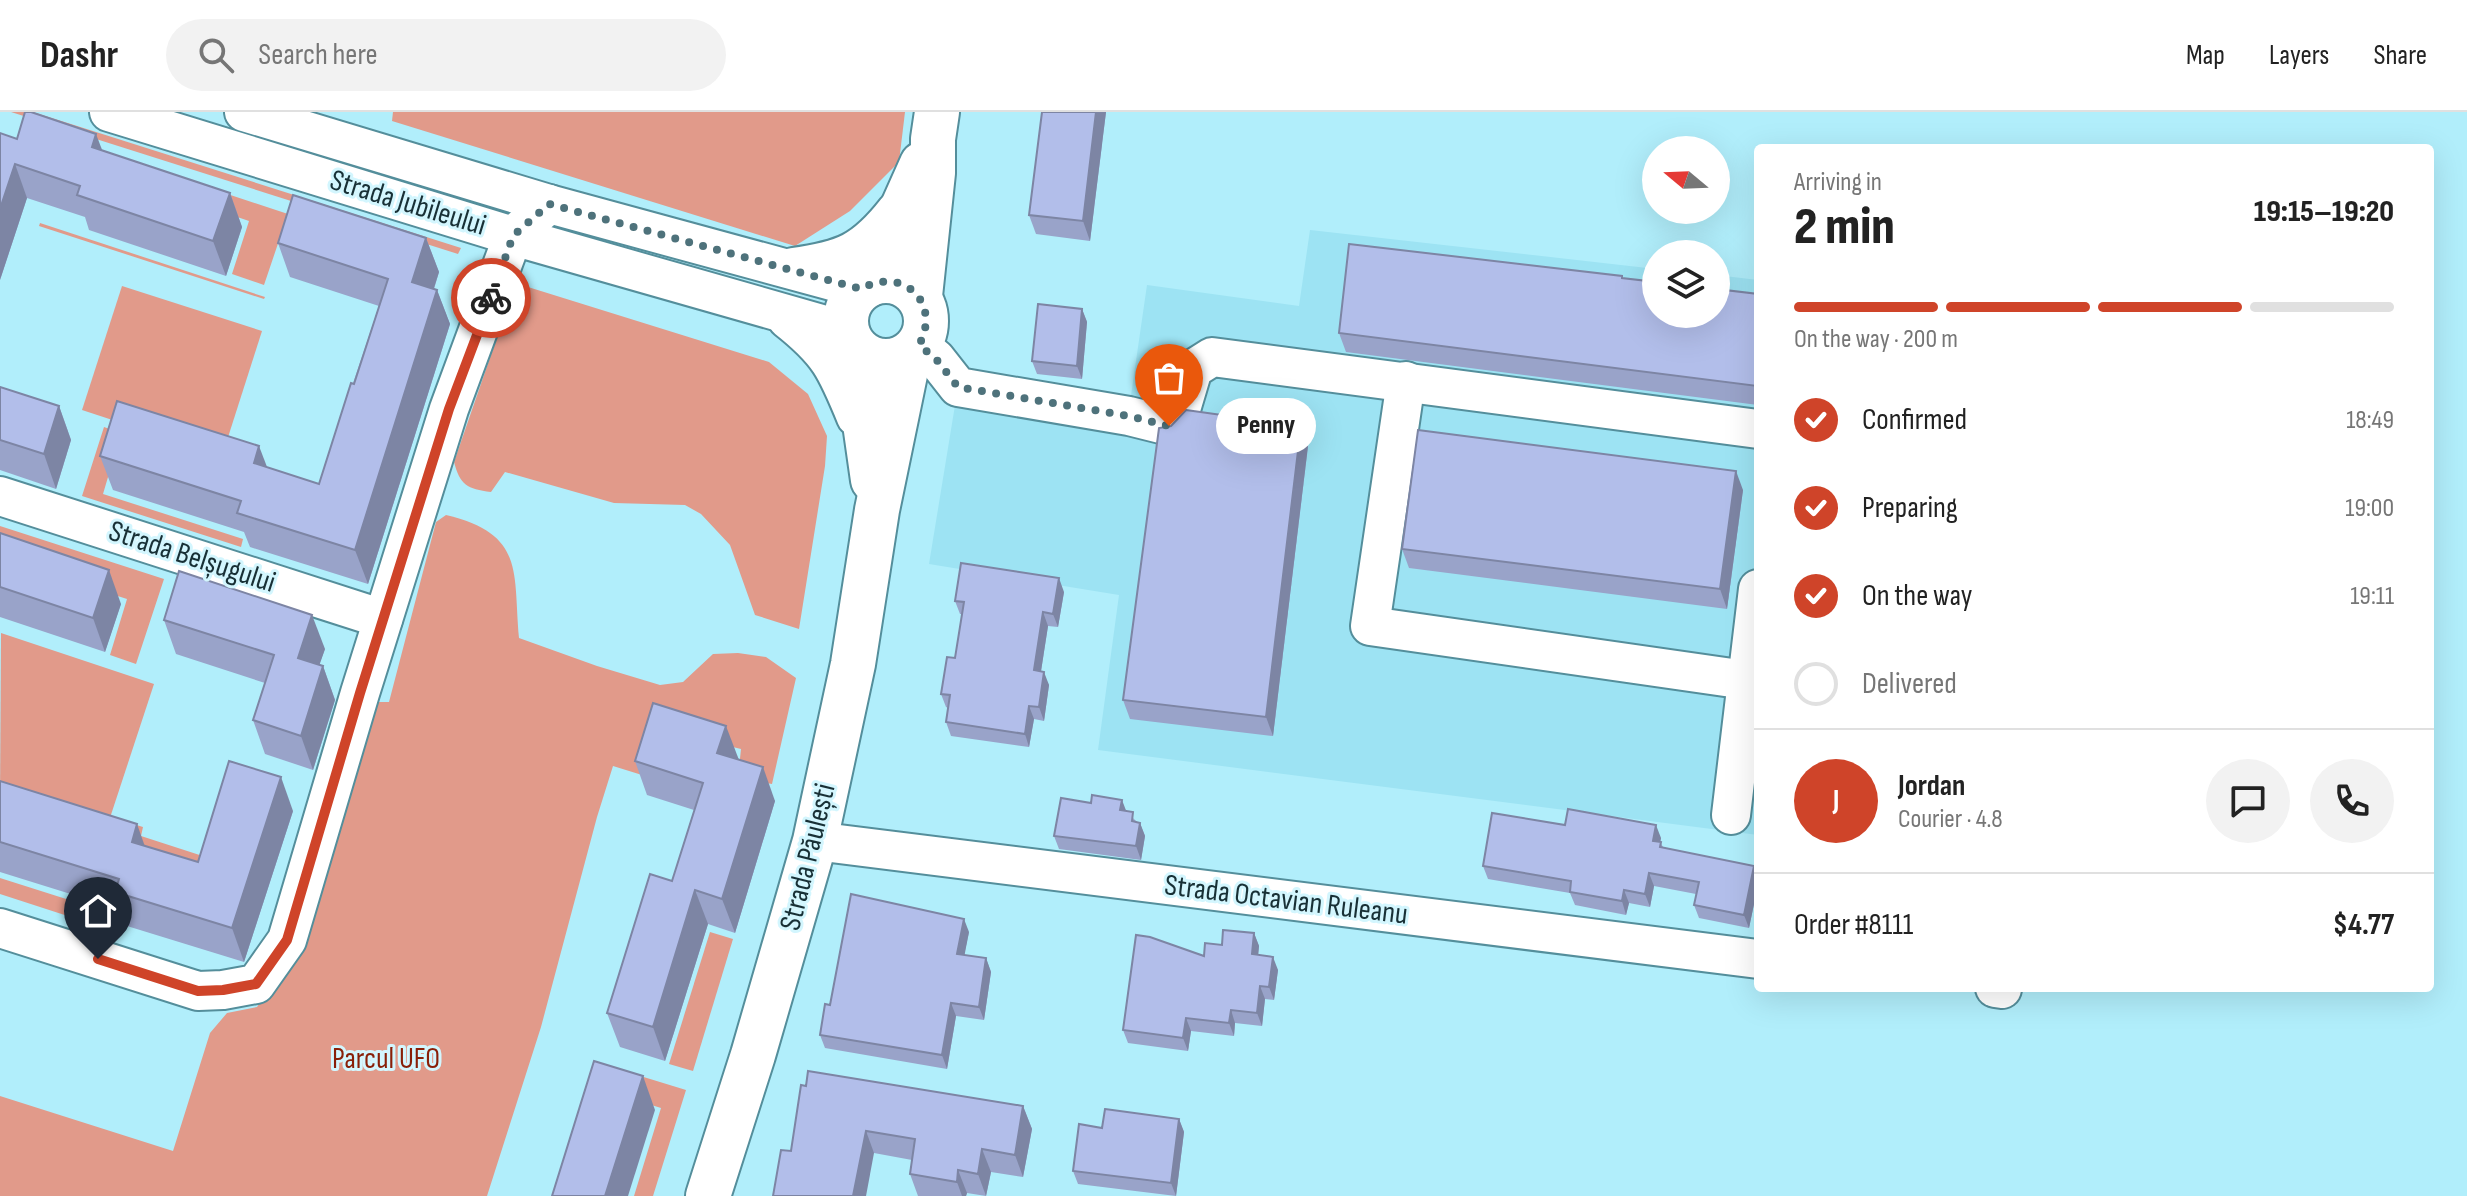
<!DOCTYPE html>
<html lang="en">
<head>
<meta charset="utf-8">
<style>
	:root { --surface:#fff; --page:#f2f2f2; --text:#222; --muted:#767676; --line:#e0e0e0; --accent:#cf4429 }
	body { margin:0; font-family:"Sofia Sans Condensed",sans-serif; background:var(--page); color:var(--text); height:100vh; display:flex; flex-direction:column; font-size:30px; white-space:nowrap }
	* { box-sizing:border-box; margin:0 }
	p { font-size:26px; color:var(--muted) }
	.icon { flex:none; width:44px; height:44px; fill:none; stroke:currentColor; stroke-width:2; stroke-linecap:round; stroke-linejoin:round }
	.map { position:relative; flex:1; overflow:hidden }
	.details { position:absolute; left:1754px; top:32px; width:680px; height:848px; display:flex; flex-direction:column; background:var(--surface); border-radius:8px; box-shadow:0 8px 32px #0002 }
	.details>* { flex:none }
	.needle { width:52px; rotate:289deg }
	.tools { position:absolute; left:1642px; top:24px; display:grid; gap:16px }
	.tools a { display:grid; place-items:center; width:88px; height:88px; border-radius:50%; background:var(--surface); box-shadow:0 8px 32px #0002; font-size:40px }
	.pin { position:absolute; display:grid; place-items:center; width:68px; height:68px; color:#fff; margin:-82px -34px; border-radius:50% 50% 50% 0; rotate:-45deg; box-shadow:0 0 8px #0007 }
	.pin .icon { rotate:45deg }
	.courier { position:absolute; display:grid; place-items:center; width:80px; height:80px; margin:-40px; border:6px solid #cf4429; border-radius:50%; background:#fff; color:#222; box-shadow:0 2px 10px #0007 }
	.bubble { position:absolute; height:56px; border-radius:28px; background:var(--surface); box-shadow:0 8px 32px #0002; font-size:26px; font-weight:800; line-height:56px; text-align:center }
	.summary em { font-style:normal; font-weight:800 }
	.summary div { display:flex; flex-direction:column-reverse }
	.summary { display:flex; align-items:center; justify-content:space-between; height:136px; padding:0 40px }
	h1 { font-size:52px; font-weight:800; line-height:60px }
	.bar { display:grid; grid-template-columns:repeat(4,1fr); gap:12px 8px; align-content:center; height:96px; padding:0 40px }
	.bar i { height:10px; border-radius:6px; background:var(--line) }
	.bar .active { background:var(--accent) }
	.bar p { grid-column:span 4 }
	.line { display:flex; align-items:center; gap:20px; padding:0 40px; border-top:2px solid var(--line) }
	.line div { flex:1 }
	.round { display:grid; place-items:center; flex:none; width:84px; height:84px; border-radius:42px; background:var(--page) }
	ol { padding:0 40px; list-style:none }
	li { display:flex; align-items:center; gap:24px; height:88px }
	li p { margin-inline-start:auto }
	li .icon { padding:8px; border-radius:50%; background:var(--accent); color:#fff; stroke-width:4 }
	li:last-child { color:var(--muted) }
	li i { width:44px; height:44px; border:4px solid var(--line); border-radius:50% }
	header { display:flex; align-items:center; gap:48px; box-sizing:border-box; height:112px; padding:0 40px; background:var(--surface); border-bottom:2px solid var(--line) }
	header strong { font-size:38px }
	nav { display:flex; gap:44px; margin-inline-start:auto; font-size:28px }
	.search { width:560px; height:72px; background:var(--page); display:flex; align-items:center; gap:20px; box-sizing:border-box; padding:0 28px; border-radius:44px; color:var(--muted); font-size:30px }
	.map>svg:first-child { display:block }
	.built { fill:#9de3f3 }
	.green { fill:#e19a8a }
	.lines { fill:none; stroke-linecap:round; stroke-linejoin:round }
	.minor-casing { stroke:#548e9b; stroke-width:42 }
	.major-casing { stroke:#548e9b; stroke-width:48 }
	.minor { stroke:#fff; stroke-width:38 }
	.major { stroke:#fff; stroke-width:44 }
	.wall { fill:#99a3c9 }
	.shaded-wall { fill:#7d85a4 }
	.building { fill:#b2beea; stroke:#7d85a4; stroke-width:2 }
	.done { stroke:#4e727b; stroke-width:8; stroke-dasharray:0 14.4 }
	.route { stroke:#cf4429; stroke-width:10 }
	.labels { text-anchor:middle; dominant-baseline:central; stroke-width:6; stroke-linejoin:round; paint-order:stroke }
	.street-label { font-size:30px; fill:#183036; stroke:#d3f6fe }
	.park-label { font-size:30px; fill:#891f08; stroke:#d3f6fe }
</style>
</head>
<body>
<header>
<strong>Dashr</strong>
<div class="search"><svg class="icon" aria-label="search" viewBox="0 0 24 24"><circle cx="10" cy="10" r="6"/><path d="M15 15l6 6"/></svg>Search here</div>
<nav><a>Map</a><a>Layers</a><a>Share</a></nav>
</header>
<div class="map">
<svg width="2467" height="1084" viewBox="0 0 2467 1084">
	<rect width="100%" height="100%" fill="#b1eefb"/>
	<polygon class="built" points="1310,118 1656,157 1656,202 1716,202 1716,163 1758,168 1758,723 1098,638 1119,483 929,452 958,275 1128,304 1147,173 1299,194"/>
	<g class="green">
		<polygon points="11,0 33,0 461,136 458,142"/>
		<polygon points="393,0 905,0 899,50 850,99 795,134 392,9"/>
		<polygon points="116,45 288,102 264,173 232,162 249,109 111,62"/>
		<polygon points="40,111 265,185 264,187 39,114"/>
		<polygon points="122,174 262,219 222,344 82,298"/>
		<path d="M528 175 769 250 808 282 827 324 825 354 799 517 755 503 730 433 701 402 685 393 614 391 505 360 491 380C467 377 460 373 454 350L513 179Z"/>
		<polygon points="104,315 121,321 103,382 243,427 241,435 82,384"/>
		<path d="M446 403C525 422 513 459 519 526L597 554 660 573 683 570 713 542 738 541 766 545 796 566 772 672 738 666 741 637 655 616 642 663 613 654 597 705 541 915 487 1084H0V984L173 1039 210 921 227 901 257 895 298 833 377 590H389L436 410Z"/>
		<polygon points="0,414 164,467 136,552 110,543 127,487 0,446"/>
		<polygon points="1,521 154,572 104,724 0,689"/>
		<polygon points="120,708 143,715 141,724 215,748 206,775 113,729"/>
		<polygon points="0,766 126,806 120,821 0,782"/>
		<polygon points="710,820 733,827 693,959 669,952"/>
		<polygon points="598,951 686,978 653,1084 634,1084 661,996 591,974"/>
	</g>
	<g class="lines">
		<g class="minor-casing">
			<g id="minor">
				<polyline points="109,0 513,124 846,219"/>
				<polyline points="244,0 549,92 861,177"/>
				<path d="M793 155C844 148 864 140 896 99"/>
				<path d="M787 207C829 240 836 256 856 305"/>
				<polyline points="919,233 936,247 958,275 1129,304 1169,314 1182,294 1193,257 1212,245 1758,317"/>
				<polyline points="1406,269 1370,514 1746,568"/>
				<polyline points="0,384 383,507"/>
				<polyline points="1731,703 1758,477"/>
				<polyline points="815,729 1758,847"/>
				<polyline points="0,816 198,879 223,878 256,872 287,828 360,581 449,297 513,124 549,92"/>
				<polyline points="1995,876 2002,877"/>
			</g>
		</g>
		<g class="major-casing">
			<g id="major">
				<circle cx="886" cy="209" r="40"/>
				<polyline points="868,173 922,52"/>
				<polyline points="920,184 933,61 933,27 937,0"/>
				<polyline points="854,234 873,368"/>
				<polyline points="708,1084 753,943 815,729 853,552 877,398 909,243"/>
			</g>
		</g>
		<use href="#minor" class="minor"/>
		<use href="#major" class="major"/>
	</g>
	<g class="wall">
		<polygon points="1042,0 1106,0 1090,129 1036,122 1029,103"/>
		<polygon points="17,27 102,39 230,81 242,115 226,164 89,118 85,105 27,86 0,168"/>
		<polygon points="426,126 439,160 434,177 437,178 450,212 368,472 250,435 244,420 113,378 100,344 267,356 319,372 379,194 290,165 278,131"/>
		<polygon points="1622,164 1623,166 1758,182 1758,293 1346,240 1339,221"/>
		<polygon points="1082,197 1087,210 1082,267 1037,262 1032,249"/>
		<polygon points="0,275 59,294 71,328 56,377 0,358"/>
		<polygon points="1301,314 1308,334 1273,624 1130,607 1123,588"/>
		<polygon points="1743,378 1727,497 1409,456 1402,437"/>
		<polygon points="0,421 121,492 105,540 0,505"/>
		<polygon points="1064,480 1058,515 1048,514 1041,559 1049,573 1044,609 1034,607 1029,635 951,624 946,610 948,596 946,595 941,582 955,546 962,502 960,502 955,489"/>
		<polygon points="164,508 325,537 319,553 323,554 335,588 313,658 265,642 253,608 265,571 176,542"/>
		<polygon points="738,647 775,689 735,821 708,812 665,949 620,935 607,901 672,769 694,698 647,683 635,649"/>
		<polygon points="0,669 145,734 198,750 293,699 244,850 127,814 122,798 0,760"/>
		<polygon points="1126,699 1137,710 1140,711 1145,724 1141,748 1059,737 1054,724"/>
		<polygon points="1565,713 1661,726 1660,730 1663,735 1758,764 1758,773 1749,816 1699,806 1694,793 1696,782 1654,774 1650,795 1629,791 1626,803 1575,793 1570,781 1488,767 1483,754"/>
		<polygon points="969,820 964,843 986,846 991,860 984,908 956,904 947,957 825,936 820,923 830,893"/>
		<polygon points="1254,821 1259,834 1258,843 1278,858 1274,888 1265,887 1262,914 1235,911 1234,924 1191,919 1188,939 1128,931 1123,918 1204,844 1222,833"/>
		<polygon points="801,973 1023,994 1032,1017 1023,1065 991,1060 986,1084 967,1081 966,1084 918,1084 910,1062 912,1048 874,1041 791,1039"/>
		<polygon points="1179,1007 1184,1020 1176,1084 1078,1072 1073,1059 1102,1016"/>
	</g>
	<g class="shaded-wall">
		<polygon points="1096,0 1106,0 1090,129 1083,109"/>
		<polygon points="96,22 109,56 92,35"/>
		<polygon points="15,52 27,86 0,168 0,97"/>
		<polygon points="230,81 242,115 226,164 213,129"/>
		<polygon points="426,126 439,160 425,204 412,170"/>
		<polygon points="437,178 450,212 368,472 355,438"/>
		<polygon points="1082,197 1087,210 1082,267 1077,254"/>
		<polygon points="59,294 71,328 56,377 44,342"/>
		<polygon points="1301,314 1308,334 1273,624 1266,605"/>
		<polygon points="259,334 272,368 254,351"/>
		<polygon points="1736,359 1743,378 1727,497 1720,477"/>
		<polygon points="109,458 121,492 105,540 93,506"/>
		<polygon points="1059,466 1064,480 1058,515 1053,502"/>
		<polygon points="1043,500 1048,514 1039,572 1034,558"/>
		<polygon points="312,503 325,537 310,580 298,546"/>
		<polygon points="323,554 335,588 313,658 301,624"/>
		<polygon points="1044,560 1049,573 1044,609 1039,595"/>
		<polygon points="1029,594 1034,607 1029,635 1025,622"/>
		<polygon points="726,614 739,648 717,641"/>
		<polygon points="763,655 775,689 735,821 722,787"/>
		<polygon points="281,665 293,699 244,850 232,816"/>
		<polygon points="1122,688 1127,701 1120,698"/>
		<polygon points="1140,711 1145,724 1141,748 1136,734"/>
		<polygon points="137,712 149,746 132,730"/>
		<polygon points="1656,713 1661,726 1658,743 1653,729"/>
		<polygon points="1754,754 1758,764 1758,773 1749,816 1744,803"/>
		<polygon points="1649,761 1654,774 1650,795 1645,782"/>
		<polygon points="695,778 708,812 665,949 653,915"/>
		<polygon points="1624,778 1629,791 1626,803 1622,789"/>
		<polygon points="964,807 969,820 962,856 957,842"/>
		<polygon points="1254,821 1259,834 1257,855 1252,842"/>
		<polygon points="1273,845 1278,858 1274,888 1269,875"/>
		<polygon points="986,846 991,860 984,908 979,895"/>
		<polygon points="1260,874 1265,887 1262,914 1257,901"/>
		<polygon points="951,891 956,904 947,957 942,943"/>
		<polygon points="1231,898 1235,911 1234,924 1229,911"/>
		<polygon points="1186,906 1191,919 1188,939 1183,926"/>
		<polygon points="643,964 655,998 628,1084 605,1084"/>
		<polygon points="1023,994 1032,1017 1023,1065 1015,1043"/>
		<polygon points="1179,1007 1184,1020 1176,1084 1171,1071"/>
		<polygon points="866,1019 874,1041 866,1084 853,1084"/>
		<polygon points="982,1037 991,1060 986,1084 978,1062"/>
		<polygon points="958,1058 967,1081 966,1084 962,1084 957,1070"/>
	</g>
	<g class="building">
		<polygon points="25,0 31,0 96,22 92,35 230,81 213,129 77,83 80,74 15,52 0,97 0,21 17,27"/>
		<polygon points="1042,0 1096,0 1083,109 1029,103"/>
		<polygon points="293,83 426,126 412,170 437,178 355,438 237,401 241,389 100,344 117,289 259,334 254,351 319,372 351,271 354,272 388,167 278,131"/>
		<polygon points="1349,132 1622,164 1622,166 1656,170 1656,202 1716,202 1716,177 1758,182 1758,264 1757,274 1339,221"/>
		<polygon points="1038,192 1082,197 1077,254 1032,249"/>
		<polygon points="0,275 59,294 44,342 0,328"/>
		<polygon points="1186,298 1301,314 1266,605 1123,588 1159,316 1171,314"/>
		<polygon points="1418,318 1736,359 1720,477 1402,437"/>
		<polygon points="0,421 109,458 93,506 0,475"/>
		<polygon points="961,451 1059,466 1053,502 1043,500 1034,558 1044,560 1039,595 1029,594 1025,622 946,610 950,583 941,582 947,545 955,546 964,490 955,489"/>
		<polygon points="179,459 312,503 298,546 323,554 301,624 253,608 274,543 164,508"/>
		<polygon points="653,591 726,614 717,641 763,655 722,787 695,778 653,915 607,901 650,762 672,769 703,671 635,649"/>
		<polygon points="229,649 281,665 232,816 115,780 119,767 0,730 0,669 137,712 132,730 198,750"/>
		<polygon points="1092,683 1122,688 1120,698 1133,700 1132,709 1140,711 1136,734 1054,724 1061,686 1091,691"/>
		<polygon points="1568,697 1656,713 1653,729 1661,730 1660,735 1754,754 1744,803 1694,793 1699,770 1649,761 1645,782 1624,778 1622,789 1570,780 1571,769 1483,754 1492,701 1565,713"/>
		<polygon points="851,782 964,807 957,842 986,846 979,895 951,891 942,943 820,923 825,892 830,893"/>
		<polygon points="1223,818 1254,821 1252,842 1273,845 1269,875 1260,874 1257,901 1231,898 1229,911 1186,906 1183,926 1123,918 1136,823 1150,825 1204,844 1205,831 1222,833"/>
		<polygon points="594,949 643,964 605,1084 552,1084"/>
		<polygon points="808,959 1023,994 1015,1043 982,1037 978,1062 958,1058 957,1070 910,1062 915,1027 866,1019 853,1084 773,1084 781,1038 791,1039 801,973 806,974"/>
		<polygon points="1105,997 1179,1007 1171,1071 1073,1059 1079,1012 1102,1016"/>
	</g>
	<g class="lines">
		<path class="done" d="M491 186 513 124 549 92 861 177C903 153 942 191 919 233L936 247 958 275 1129 304 1169 314"/>
		<polyline class="route" points="98,847 198,879 223,878 256,872 287,828 360,581 449,297 491,186"/>
	</g>
	<g class="labels">
		<g class="street-label">
			<text transform="translate(408 91) rotate(17)">Strada Jubileului</text>
			<text transform="translate(192 445) rotate(18)">Strada Belșugului</text>
			<text transform="translate(808 745) rotate(-76)">Strada Păulești</text>
			<text transform="translate(1286 788) rotate(7)">Strada Octavian Ruleanu</text>
		</g>
		<g class="park-label">
			<text x="386" y="947">Parcul UFO</text>
		</g>
	</g>
</svg>
<div class="tools">
<a><svg class="needle" viewBox="-14 -14 28 28"><path d="M0-13l5 13h-10z" fill="#e53935"/><path d="M0 13l5-13h-10z" fill="#767676"/></svg></a>
<a><svg class="icon" aria-label="layers" viewBox="0 0 24 24"><path d="M12 4l9 5-9 5-9-5zM3 14l9 5 9-5"/></svg></a>
</div>
<div class="pin" style="left:1169px;top:314px;background:#ea580c"><svg class="icon" aria-label="bag" viewBox="0 0 24 24"><path d="M5 8h14l-1 12H6zM9 8a3 3 0 0 1 6 0"/></svg></div>
<div class="pin" style="left:98px;top:847px;background:#1f2937"><svg class="icon" aria-label="home" viewBox="0 0 24 24"><path d="M3 11l9-7 9 7M6 9v11h12V9"/></svg></div>
<div class="courier" style="left:491px;top:186px"><svg class="icon" aria-label="bike" viewBox="0 0 24 24"><circle cx="6" cy="16" r="4"/><circle cx="18" cy="16" r="4"/><path d="M6 16l4-8h5l3 8M10 8l3 8H6M13 5h3"/></svg></div>
<div class="bubble" style="left:1216px;top:286px;width:100px">Penny</div>
<section class="details">
<div class="summary"><div><h1>2 min</h1><p>Arriving in</p></div><em>19:15–19:20</em></div>
<div class="bar"><i class="active"></i><i class="active"></i><i class="active"></i><i></i><p>On the way · 200 m</p></div>
<ol>
<li><svg class="icon" aria-label="check" viewBox="0 0 24 24"><path d="M5 12l5 5 9-10"/></svg>Confirmed<p>18:49</p></li>
<li><svg class="icon" aria-label="check" viewBox="0 0 24 24"><path d="M5 12l5 5 9-10"/></svg>Preparing<p>19:00</p></li>
<li><svg class="icon" aria-label="check" viewBox="0 0 24 24"><path d="M5 12l5 5 9-10"/></svg>On the way<p>19:11</p></li>
<li><i></i>Delivered</li>
</ol>
<div class="line" style="height:144px"><b class="round" style="background:var(--accent);color:#fff">J</b><div><b>Jordan</b><p>Courier · 4.8</p></div><a class="round"><svg class="icon" aria-label="chat" viewBox="0 0 24 24"><path d="M4 5h16v11H9l-5 4z"/></svg></a><a class="round"><svg class="icon" aria-label="phone" viewBox="0 0 24 24"><path d="M5 4h4l2 5-3 2q2 4 5 5l2-3 5 2v4C11 20 4 13 5 4z"/></svg></a></div>
<div class="line" style="height:104px"><div>Order #8111</div><b>$4.77</b></div>
</section>
</div>
</body>
</html>
